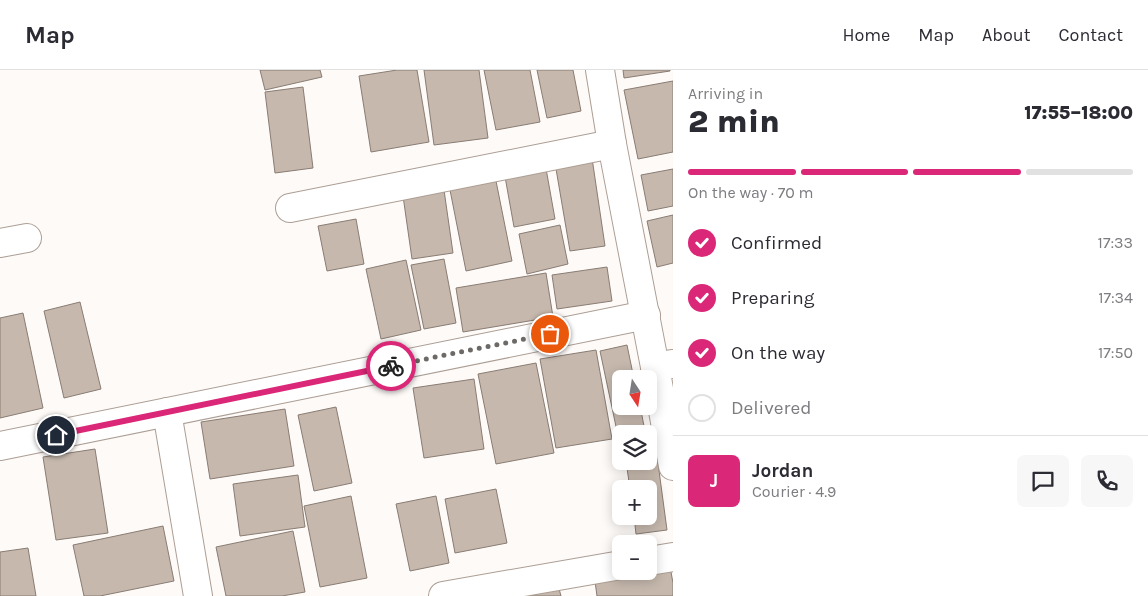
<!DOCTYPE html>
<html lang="en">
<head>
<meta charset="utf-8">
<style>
	:root { --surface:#fff; --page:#f7f7f7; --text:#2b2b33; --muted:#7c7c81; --line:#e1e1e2; --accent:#db2777 }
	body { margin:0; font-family:Karla,sans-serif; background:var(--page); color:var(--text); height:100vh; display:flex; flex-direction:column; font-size:19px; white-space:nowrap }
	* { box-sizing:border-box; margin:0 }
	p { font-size:16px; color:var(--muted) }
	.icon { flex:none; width:28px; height:28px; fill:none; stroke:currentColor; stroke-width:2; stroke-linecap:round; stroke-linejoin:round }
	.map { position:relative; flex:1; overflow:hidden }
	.details { display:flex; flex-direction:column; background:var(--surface); width:475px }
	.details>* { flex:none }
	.needle { width:32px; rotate:168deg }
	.fabs { position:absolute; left:612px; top:300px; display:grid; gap:10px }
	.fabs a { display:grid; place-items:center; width:45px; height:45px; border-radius:8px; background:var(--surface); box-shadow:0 2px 12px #0003; font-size:25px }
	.pin { position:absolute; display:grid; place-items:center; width:42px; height:42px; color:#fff; margin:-21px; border:2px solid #fff; border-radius:50%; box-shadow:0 1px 5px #0007 }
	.courier { position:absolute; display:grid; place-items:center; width:50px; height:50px; margin:-25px; border:4px solid #db2777; border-radius:50%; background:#fff; color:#222; box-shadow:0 1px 6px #0007 }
	.summary em { font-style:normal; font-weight:800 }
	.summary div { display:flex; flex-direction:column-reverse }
	.summary { display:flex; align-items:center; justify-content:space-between; height:85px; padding:0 15px }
	h1 { font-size:32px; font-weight:800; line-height:38px }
	.bar { display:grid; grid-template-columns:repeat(4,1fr); gap:8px 5px; align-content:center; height:60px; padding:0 15px }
	.bar i { height:6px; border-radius:4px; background:var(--line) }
	.bar .selected { background:var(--accent) }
	.bar p { grid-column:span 4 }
	.line { display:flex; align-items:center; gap:12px; padding:0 15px; border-top:1px solid var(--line) }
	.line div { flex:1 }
	.round { display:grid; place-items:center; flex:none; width:52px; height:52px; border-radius:8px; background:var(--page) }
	ol { padding:0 15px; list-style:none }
	li { display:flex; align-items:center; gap:15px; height:55px }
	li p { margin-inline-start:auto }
	li .icon { padding:5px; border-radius:50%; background:var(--accent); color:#fff; stroke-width:4 }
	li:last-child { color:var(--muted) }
	li i { width:28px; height:28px; border:2px solid var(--line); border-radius:50% }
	header { display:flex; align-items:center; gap:30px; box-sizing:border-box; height:70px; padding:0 25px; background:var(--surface); border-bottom:1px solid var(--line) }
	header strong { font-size:24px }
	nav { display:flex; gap:28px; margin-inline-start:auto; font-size:18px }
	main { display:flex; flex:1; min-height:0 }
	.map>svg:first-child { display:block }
	.building { fill:#c6b8ad; stroke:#897c73 }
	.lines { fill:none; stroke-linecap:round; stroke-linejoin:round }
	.minor-casing { stroke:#ac9e94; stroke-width:30 }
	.minor { stroke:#fff; stroke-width:28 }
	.done { stroke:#6d6966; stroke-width:5; stroke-dasharray:0 9 }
	.route { stroke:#db2777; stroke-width:6 }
</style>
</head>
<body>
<header>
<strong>Map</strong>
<nav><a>Home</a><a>Map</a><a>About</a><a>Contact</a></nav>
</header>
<main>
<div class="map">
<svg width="673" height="526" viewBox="0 0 673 526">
	<rect width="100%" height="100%" fill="#fdfaf8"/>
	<g class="building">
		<polygon points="260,0 320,0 322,7 265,20"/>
		<polygon points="397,0 417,0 429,72 371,82 359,6"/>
		<polygon points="424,0 479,0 488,68 434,75"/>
		<polygon points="484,0 530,0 540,52 496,60"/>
		<polygon points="537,0 573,0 581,41 547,48"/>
		<polygon points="623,0 670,0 670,1 624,8"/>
		<polygon points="673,11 673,82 638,89 624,20"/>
		<polygon points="303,17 313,98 275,103 265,22"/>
		<polygon points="592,88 605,176 570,181 555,93"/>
		<polygon points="545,93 555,149 514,157 504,101"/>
		<polygon points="673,99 673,136 648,141 641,105"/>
		<polygon points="496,111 512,191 466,201 450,120"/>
		<polygon points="443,113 453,183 412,189 402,119"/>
		<polygon points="673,145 673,193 657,197 647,151"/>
		<polygon points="356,149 364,194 327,201 318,156"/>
		<polygon points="560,155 568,194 527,204 519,164"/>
		<polygon points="444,189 456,253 424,259 411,195"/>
		<polygon points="406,190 421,260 381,269 366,199"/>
		<polygon points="607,197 612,231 557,239 552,205"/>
		<polygon points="546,203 553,247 463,262 456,218"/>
		<polygon points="80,232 101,319 64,328 44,241"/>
		<polygon points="23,243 43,338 0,348 0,248"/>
		<polygon points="627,275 634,309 621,309 621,336 640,336 645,361 621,364 621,365 618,366 600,281"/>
		<polygon points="596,280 612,369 556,378 540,289"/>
		<polygon points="536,293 554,383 496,394 478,304"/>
		<polygon points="474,309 484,379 424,388 413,318"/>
		<polygon points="336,337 352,413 314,421 298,345"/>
		<polygon points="285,339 294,396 210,409 201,352"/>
		<polygon points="655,371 667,460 636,464 634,446 649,446 649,419 630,419 626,391 649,391 649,372"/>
		<polygon points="95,379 108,463 56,470 43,387"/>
		<polygon points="298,405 305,457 240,466 233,414"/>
		<polygon points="496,419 507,473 455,483 445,429"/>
		<polygon points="351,426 367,508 320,517 304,436"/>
		<polygon points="436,426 449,493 410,501 396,434"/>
		<polygon points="163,456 174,511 100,526 84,526 73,475"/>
		<polygon points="293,461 305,522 282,526 226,526 216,477"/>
		<polygon points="28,478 36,526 0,526 0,482"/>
		<polygon points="669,491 673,513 673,526 597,526 594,504 621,501 649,501"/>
		<polygon points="558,515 561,526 511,526"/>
	</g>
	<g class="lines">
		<g class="minor-casing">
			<g id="minor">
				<polyline points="600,0 612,74 655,297"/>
				<polyline points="290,138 612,74"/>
				<polyline points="0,173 27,168"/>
				<polyline points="672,294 655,297 673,396"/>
				<polyline points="167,342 198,526"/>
				<polyline points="0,376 646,245"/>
				<polyline points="649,491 673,487"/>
				<polyline points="443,526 621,495"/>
			</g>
		</g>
		<use href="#minor" class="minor"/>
	</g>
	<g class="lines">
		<polyline class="done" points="391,296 550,264"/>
		<polyline class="route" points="56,365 391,296"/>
	</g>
</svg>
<div class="fabs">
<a><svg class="needle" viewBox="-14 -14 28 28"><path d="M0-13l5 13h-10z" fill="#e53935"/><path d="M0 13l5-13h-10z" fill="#7c7c81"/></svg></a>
<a><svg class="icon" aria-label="layers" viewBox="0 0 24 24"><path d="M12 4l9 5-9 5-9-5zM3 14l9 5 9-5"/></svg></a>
<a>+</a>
<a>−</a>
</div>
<div class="pin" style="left:550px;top:264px;background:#ea580c"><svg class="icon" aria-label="bag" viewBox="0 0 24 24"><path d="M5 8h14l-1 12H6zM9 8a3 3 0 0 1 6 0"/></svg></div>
<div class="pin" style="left:56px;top:365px;background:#1f2937"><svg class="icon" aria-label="home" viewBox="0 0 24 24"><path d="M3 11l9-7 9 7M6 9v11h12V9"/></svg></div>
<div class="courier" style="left:391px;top:296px"><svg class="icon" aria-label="bike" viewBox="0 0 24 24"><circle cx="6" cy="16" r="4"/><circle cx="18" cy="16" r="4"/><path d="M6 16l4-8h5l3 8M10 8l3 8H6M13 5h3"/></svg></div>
</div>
<section class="details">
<div class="summary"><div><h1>2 min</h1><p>Arriving in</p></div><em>17:55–18:00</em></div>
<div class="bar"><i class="selected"></i><i class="selected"></i><i class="selected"></i><i></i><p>On the way · 70 m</p></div>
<ol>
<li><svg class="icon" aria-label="check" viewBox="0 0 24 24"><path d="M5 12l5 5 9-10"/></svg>Confirmed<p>17:33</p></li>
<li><svg class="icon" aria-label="check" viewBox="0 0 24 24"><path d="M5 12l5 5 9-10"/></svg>Preparing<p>17:34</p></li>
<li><svg class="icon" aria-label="check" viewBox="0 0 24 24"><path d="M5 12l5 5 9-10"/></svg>On the way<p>17:50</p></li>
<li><i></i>Delivered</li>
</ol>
<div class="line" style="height:90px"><b class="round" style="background:var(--accent);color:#fff">J</b><div><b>Jordan</b><p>Courier · 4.9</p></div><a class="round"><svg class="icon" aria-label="chat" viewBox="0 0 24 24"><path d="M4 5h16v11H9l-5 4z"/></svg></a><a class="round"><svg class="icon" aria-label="phone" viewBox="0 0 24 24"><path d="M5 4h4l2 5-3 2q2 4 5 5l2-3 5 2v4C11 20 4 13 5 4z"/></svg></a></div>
</section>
</main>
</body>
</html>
